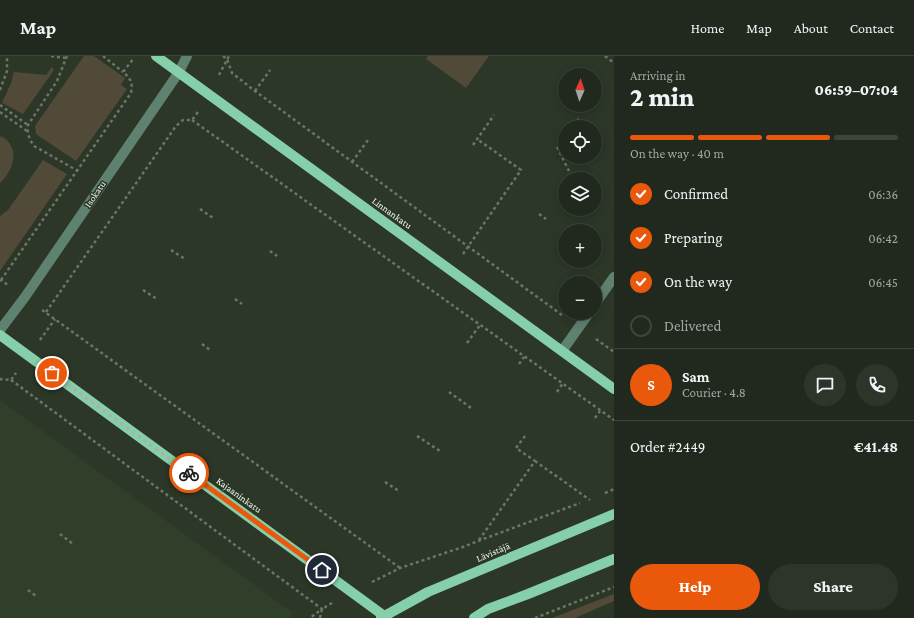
<!DOCTYPE html>
<html lang="en">
<head>
<meta charset="utf-8">
<style>
	:root { --surface:#21291e; --page:#2d352b; --text:#f1f3f6; --muted:#a2a6a4; --line:#3e453c; --accent:#ea580c }
	body { margin:0; font-family:"Crimson Pro",serif; background:var(--page); color:var(--text); height:100vh; display:flex; flex-direction:column; font-size:15px; white-space:nowrap }
	* { box-sizing:border-box; margin:0 }
	p { font-size:13px; color:var(--muted) }
	.icon { flex:none; width:22px; height:22px; fill:none; stroke:currentColor; stroke-width:2; stroke-linecap:round; stroke-linejoin:round }
	.map { position:relative; flex:1; overflow:hidden }
	.sheet { display:flex; flex-direction:column; background:var(--surface); width:300px }
	.sheet>* { flex:none }
	.needle { width:26px; rotate:3deg }
	.fabs { position:absolute; left:558px; top:12px; display:grid; gap:8px }
	.fabs a { display:grid; place-items:center; width:44px; height:44px; border-radius:50%; background:var(--surface); box-shadow:0 2px 10px #0003,0 0 0 1px var(--line); font-size:20px }
	.pin { position:absolute; display:grid; place-items:center; width:34px; height:34px; color:#fff; margin:-17px; border:2px solid #fff; border-radius:50%; box-shadow:0 1px 4px #0007 }
	.courier { position:absolute; display:grid; place-items:center; width:40px; height:40px; margin:-20px; border:3px solid #ea580c; border-radius:50%; background:#fff; color:#222; box-shadow:0 1px 5px #0007 }
	.summary em { font-style:normal; font-weight:800 }
	.summary div { display:flex; flex-direction:column-reverse }
	.summary { display:flex; align-items:center; justify-content:space-between; height:68px; padding:0 16px }
	h1 { font-size:26px; font-weight:800; line-height:30px }
	.bar { display:grid; grid-template-columns:repeat(4,1fr); gap:6px 4px; align-content:center; height:48px; padding:0 16px }
	.bar i { height:5px; border-radius:3px; background:var(--line) }
	.bar .on { background:var(--accent) }
	.bar p { grid-column:span 4 }
	.line { display:flex; align-items:center; gap:10px; padding:0 16px; border-top:1px solid var(--line) }
	.line div { flex:1 }
	.round { display:grid; place-items:center; flex:none; width:42px; height:42px; border-radius:21px; background:var(--page) }
	ol { padding:0 16px; list-style:none }
	li { display:flex; align-items:center; gap:12px; height:44px }
	li p { margin-inline-start:auto }
	li .icon { padding:4px; border-radius:50%; background:var(--accent); color:#fff; stroke-width:4 }
	li:last-child { color:var(--muted) }
	li i { width:22px; height:22px; border:2px solid var(--line); border-radius:50% }
	.action { display:flex; gap:8px; margin-top:auto; padding:8px 16px }
	.action a { flex:1; height:46px; border-radius:24px; background:var(--accent); color:#fff; font-size:16px; font-weight:800; line-height:46px; text-align:center }
	.action a+a { background:var(--page); color:var(--text) }
	header { display:flex; align-items:center; gap:24px; box-sizing:border-box; height:56px; padding:0 20px; background:var(--surface); border-bottom:1px solid var(--line) }
	header strong { font-size:19px }
	nav { display:flex; gap:22px; margin-inline-start:auto; font-size:14px }
	main { display:flex; flex:1; min-height:0 }
	.map>svg:first-child { display:block }
	.built { fill:#2f3f2a }
	.green { fill:#514a38 }
	.lines { fill:none; stroke-linecap:round; stroke-linejoin:round }
	.path { stroke:#6b7568; stroke-width:2.5; stroke-dasharray:3 3; stroke-linecap:butt }
	.minor { stroke:#5f8170; stroke-width:10 }
	.major { stroke:#85cfab; stroke-width:10 }
	.done { stroke:#a9b2a7; stroke-width:4; stroke-dasharray:0 7.2 }
	.route { stroke:#ea580c; stroke-width:5 }
	.labels { text-anchor:middle; dominant-baseline:central; stroke-width:3; stroke-linejoin:round; paint-order:stroke }
	.street-label { font-size:10px; fill:#edf5eb; stroke:#2c3728 }
</style>
</head>
<body>
<header>
<strong>Map</strong>
<nav><a>Home</a><a>Map</a><a>About</a><a>Contact</a></nav>
</header>
<main>
<div class="map">
<svg width="614" height="562" viewBox="0 0 614 562">
	<rect width="100%" height="100%" fill="#2c3728"/>
	<polygon class="built" points="0,344 293,557 289,562 0,562"/>
	<g class="green">
		<polygon points="84,0 94,0 125,22 121,29 127,33 76,105 36,78 35,70"/>
		<polygon points="428,0 489,0 466,32 426,3"/>
		<polygon points="52,11 54,14 23,58 2,47 11,27 14,16 46,19"/>
		<path d="M1 80C21 91 14 114 0 127V82Z"/>
		<polygon points="43,104 67,118 0,215 0,160 8,154"/>
		<polygon points="614,538 614,545 575,562 552,562"/>
	</g>
	<g class="lines">
		<g class="path">
			<polyline points="51,0 66,2"/>
			<path d="M67 0 57 25 28 69C27 77 29 83 34 90L78 115"/>
			<polyline points="103,0 123,16"/>
			<polyline points="223,0 227,3 232,17 255,35 562,259"/>
			<polyline points="605,0 614,7"/>
			<polyline points="219,19 229,0"/>
			<polyline points="0,34 7,15 7,0"/>
			<polyline points="255,35 270,14"/>
			<polyline points="0,49 28,69"/>
			<polyline points="0,56 27,75"/>
			<polyline points="577,63 588,71"/>
			<polyline points="192,64 614,364"/>
			<polyline points="473,89 494,59"/>
			<polyline points="557,91 569,115"/>
			<polyline points="352,106 368,84"/>
			<polyline points="200,153 213,162"/>
			<polyline points="539,158 546,163"/>
			<polyline points="171,194 185,203"/>
			<polyline points="270,195 277,200"/>
			<polyline points="463,198 521,114 477,83"/>
			<path d="M1 224 131 37C133 27 131 23 123 16L134 2"/>
			<polyline points="0,225 1,224 9,230"/>
			<polyline points="143,234 157,243"/>
			<polyline points="235,243 242,248"/>
			<polyline points="42,254 400,512"/>
			<polyline points="46,256 176,70 183,64 192,64 198,56"/>
			<polyline points="596,283 614,296"/>
			<polyline points="40,284 55,263"/>
			<polyline points="467,287 480,269"/>
			<polyline points="202,288 210,294"/>
			<polyline points="519,308 524,301"/>
			<polyline points="0,324 1,323 11,324 16,317"/>
			<polyline points="11,324 322,553 310,562"/>
			<polyline points="449,336 471,352"/>
			<polyline points="557,336 563,327"/>
			<polyline points="595,362 600,355"/>
			<polyline points="417,380 440,395"/>
			<polyline points="535,405 590,444"/>
			<polyline points="385,426 399,435"/>
			<polyline points="605,437 614,433"/>
			<polyline points="60,478 73,488"/>
			<polyline points="479,484 535,405 516,392 525,380"/>
			<polyline points="372,526 400,512 463,491 478,485 580,447"/>
			<polyline points="28,534 36,540"/>
			<polyline points="320,562 322,553 332,547"/>
			<polyline points="535,562 614,531"/>
		</g>
		<g class="minor">
			<polyline points="595,248 614,221"/>
			<polyline points="0,274 25,241 179,16 187,0"/>
			<polyline points="562,295 589,257"/>
		</g>
		<g class="major">
			<polyline points="156,0 614,333"/>
			<polyline points="0,279 387,562"/>
			<polyline points="381,562 428,536 614,458"/>
			<polyline points="474,562 488,553 528,538 614,503"/>
		</g>
	</g>
	<g class="lines">
		<polyline class="done" points="52,317 189,417"/>
		<polyline class="route" points="189,417 322,514"/>
	</g>
	<g class="labels">
		<g class="street-label">
			<text transform="translate(95 138) rotate(-56)">Isokatu</text>
			<text transform="translate(392 157) rotate(36)">Linnankatu</text>
			<text transform="translate(239 439) rotate(36)">Kajaaninkatu</text>
			<text transform="translate(493 496) rotate(-23)">Lävistäjä</text>
		</g>
	</g>
</svg>
<div class="fabs">
<a><svg class="needle" viewBox="-14 -14 28 28"><path d="M0-13l5 13h-10z" fill="#e53935"/><path d="M0 13l5-13h-10z" fill="#a2a6a4"/></svg></a>
<a><svg class="icon" aria-label="locate" viewBox="0 0 24 24"><circle cx="12" cy="12" r="6"/><path d="M12 2v4M12 18v4M2 12h4M18 12h4"/></svg></a>
<a><svg class="icon" aria-label="layers" viewBox="0 0 24 24"><path d="M12 4l9 5-9 5-9-5zM3 14l9 5 9-5"/></svg></a>
<a>+</a>
<a>−</a>
</div>
<div class="pin" style="left:52px;top:317px;background:#ea580c"><svg class="icon" aria-label="bag" viewBox="0 0 24 24"><path d="M5 8h14l-1 12H6zM9 8a3 3 0 0 1 6 0"/></svg></div>
<div class="pin" style="left:322px;top:514px;background:#1f2937"><svg class="icon" aria-label="home" viewBox="0 0 24 24"><path d="M3 11l9-7 9 7M6 9v11h12V9"/></svg></div>
<div class="courier" style="left:189px;top:417px"><svg class="icon" aria-label="bike" viewBox="0 0 24 24"><circle cx="6" cy="16" r="4"/><circle cx="18" cy="16" r="4"/><path d="M6 16l4-8h5l3 8M10 8l3 8H6M13 5h3"/></svg></div>
</div>
<section class="sheet">
<div class="summary"><div><h1>2 min</h1><p>Arriving in</p></div><em>06:59–07:04</em></div>
<div class="bar"><i class="on"></i><i class="on"></i><i class="on"></i><i></i><p>On the way · 40 m</p></div>
<ol>
<li><svg class="icon" aria-label="check" viewBox="0 0 24 24"><path d="M5 12l5 5 9-10"/></svg>Confirmed<p>06:36</p></li>
<li><svg class="icon" aria-label="check" viewBox="0 0 24 24"><path d="M5 12l5 5 9-10"/></svg>Preparing<p>06:42</p></li>
<li><svg class="icon" aria-label="check" viewBox="0 0 24 24"><path d="M5 12l5 5 9-10"/></svg>On the way<p>06:45</p></li>
<li><i></i>Delivered</li>
</ol>
<div class="line" style="height:72px"><b class="round" style="background:var(--accent);color:#fff">S</b><div><b>Sam</b><p>Courier · 4.8</p></div><a class="round"><svg class="icon" aria-label="chat" viewBox="0 0 24 24"><path d="M4 5h16v11H9l-5 4z"/></svg></a><a class="round"><svg class="icon" aria-label="phone" viewBox="0 0 24 24"><path d="M5 4h4l2 5-3 2q2 4 5 5l2-3 5 2v4C11 20 4 13 5 4z"/></svg></a></div>
<div class="line" style="height:52px"><div>Order #2449</div><b>€41.48</b></div>
<div class="action"><a>Help</a><a>Share</a></div>
</section>
</main>
</body>
</html>
